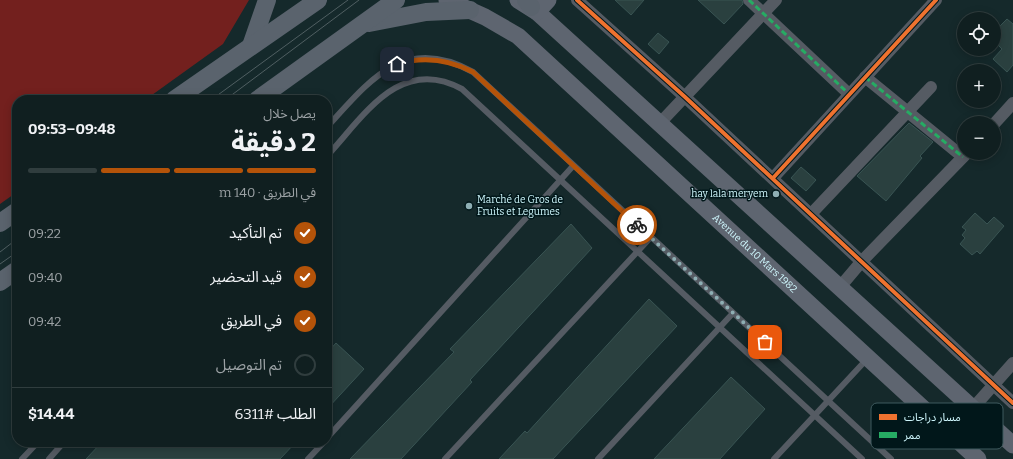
<!DOCTYPE html>
<html lang="ar">
<head>
<meta charset="utf-8">
<style>
	:root { --surface:#101f20; --page:#1e2c2d; --text:#f1f3f6; --muted:#9ca2a5; --line:#303d3e; --accent:#b45309 }
	body { margin:0; font-family:Bitter,"Noto Sans Arabic",serif; background:var(--page); color:var(--text); direction:rtl; height:100vh; display:flex; flex-direction:column; font-size:15px; white-space:nowrap }
	* { box-sizing:border-box; margin:0 }
	p { font-size:13px; color:var(--muted) }
	.icon { flex:none; width:22px; height:22px; fill:none; stroke:currentColor; stroke-width:2; stroke-linecap:round; stroke-linejoin:round }
	.map { position:relative; flex:1; overflow:hidden; direction:ltr }
	.side { position:absolute; left:12px; top:95px; width:320px; height:352px; display:flex; flex-direction:column; background:var(--surface); border-radius:16px; box-shadow:0 2px 10px #0003,0 0 0 1px var(--line); direction:rtl }
	.side>* { flex:none }
	.tools { position:absolute; left:957px; top:12px; display:grid; gap:8px }
	.tools a { display:grid; place-items:center; width:44px; height:44px; border-radius:50%; background:var(--surface); box-shadow:0 2px 10px #0003,0 0 0 1px var(--line); font-size:20px }
	.pin { position:absolute; display:grid; place-items:center; width:34px; height:34px; color:#fff; margin:-17px; border-radius:8px; box-shadow:0 2px 6px #0006 }
	.courier { position:absolute; display:grid; place-items:center; width:40px; height:40px; margin:-20px; border:3px solid #b45309; border-radius:50%; background:#fff; color:#222; box-shadow:0 1px 5px #0007 }
	.headline em { font-style:normal; font-weight:700 }
	.headline div { display:flex; flex-direction:column-reverse }
	.headline { display:flex; align-items:center; justify-content:space-between; height:68px; padding:0 16px }
	h1 { font-size:26px; font-weight:700; line-height:30px }
	.bar { display:grid; grid-template-columns:repeat(4,1fr); gap:6px 4px; align-content:center; height:48px; padding:0 16px }
	.bar i { height:5px; border-radius:3px; background:var(--line) }
	.bar .selected { background:var(--accent) }
	.bar p { grid-column:span 4 }
	.line { display:flex; align-items:center; gap:10px; padding:0 16px; border-top:1px solid var(--line) }
	.line div { flex:1 }
	ol { padding:0 16px; list-style:none }
	li { display:flex; align-items:center; gap:12px; height:44px }
	li p { margin-inline-start:auto }
	li .icon { padding:4px; border-radius:50%; background:var(--accent); color:#fff; stroke-width:4 }
	li:last-child { color:var(--muted) }
	li i { width:22px; height:22px; border:2px solid var(--line); border-radius:50% }
	.map>svg:first-child { display:block }
	.green { fill:#73201e }
	.building { fill:#2a403f; stroke:#395453 }
	.lines { fill:none; stroke-linecap:round; stroke-linejoin:round }
	.lane { stroke:#555b63; stroke-width:6 }
	.street { stroke:#555b63; stroke-width:12 }
	.secondary { stroke:#5e6570; stroke-width:17 }
	.primary { stroke:#5a636d; stroke-width:18 }
	.tram { stroke:#505f62; stroke-width:1 }
	.quiet { stroke:#26ab63; stroke-width:3; stroke-dasharray:6 3; stroke-linecap:butt }
	.cycleway-casing { stroke:#01171a; stroke-width:6 }
	.cycleway { stroke:#ef722f; stroke-width:4 }
	.done { stroke:#8eafb4; stroke-width:4; stroke-dasharray:0 7.2 }
	.route { stroke:#b45309; stroke-width:5 }
	.poi-dot { fill:#8eafb4; stroke:#01171a; stroke-width:1.5 }
	.labels { text-anchor:middle; dominant-baseline:central; stroke-width:3; stroke-linejoin:round; paint-order:stroke }
	.poi-label { font-size:10px; fill:#cff7fd; stroke:#01171a; text-anchor:end }
	.street-label { font-size:10px; fill:#cff7fd; stroke:#01171a }
	.key { fill:#01171a; stroke:#3f5a5e; stroke-width:1 }
	.key-label { font-size:11px; fill:#cff7fd }
</style>
</head>
<body>
<div class="map">
<svg width="1013" height="459" viewBox="0 0 1013 459">
	<rect width="100%" height="100%" fill="#15292b"/>
	<polygon class="green" points="0,0 249,0 223,44 145,100 17,100 17,192 0,204"/>
	<g class="building">
		<polygon points="615,0 644,0 631,15"/>
		<polygon points="698,0 742,0 743,4 724,24"/>
		<polygon points="1007,19 1013,24 1013,65 1007,72 993,59 1002,49 994,41 994,32"/>
		<polygon points="658,33 669,42 659,54 648,44"/>
		<polygon points="909,123 933,142 920,156 922,158 886,201 857,176"/>
		<polygon points="801,167 816,180 806,191 791,178"/>
		<polygon points="975,213 987,224 994,217 1004,226 980,254 977,251 972,255 960,244 965,238 962,235 966,230 962,227"/>
		<polygon points="571,224 592,248 470,380 472,382 401,459 350,459 454,352 450,349"/>
		<polygon points="649,299 677,326 553,459 499,459 525,431 527,433"/>
		<polygon points="336,343 364,369 327,409 327,353"/>
		<polygon points="731,377 765,409 720,459 654,459"/>
		<polygon points="102,442 296,442 280,459 86,459"/>
	</g>
	<g class="lines">
		<g class="lane">
			<path d="M327 127C370 80 404 34 473 72L891 459"/>
			<path d="M327 156C364 116 400 55 462 89L862 459"/>
			<polyline points="327,438 573,166"/>
			<polyline points="22,459 38,442"/>
			<polyline points="49,459 64,442"/>
			<polyline points="308,459 324,442"/>
			<polyline points="445,459 651,237"/>
			<polyline points="598,459 733,313"/>
			<polyline points="774,459 867,359"/>
		</g>
		<g class="street">
			<polyline points="577,0 685,97 1013,403"/>
			<polyline points="749,0 849,94"/>
			<polyline points="865,77 963,157"/>
			<polyline points="660,123 776,0"/>
			<polyline points="994,124 1013,103"/>
			<polyline points="773,178 936,0"/>
			<polyline points="811,214 931,87"/>
			<polyline points="840,287 862,261 967,153"/>
			<polyline points="973,408 1013,363"/>
		</g>
		<g class="secondary">
			<path id="s1" d="M447 0 485 17 518 36 978 459"/>
			<polyline points="518,0 537,12 1013,445"/>
			<polyline points="537,12 548,0"/>
		</g>
		<g class="primary">
			<polyline points="526,0 531,7"/>
			<polyline points="369,23 426,12 470,10"/>
			<polyline points="251,46 267,0"/>
			<polyline points="174,100 318,0"/>
			<polyline points="257,100 396,0"/>
			<polyline points="0,223 17,211"/>
			<polyline points="0,282 17,270"/>
		</g>
		<g class="tram">
			<polyline points="211,100 348,0"/>
			<polyline points="225,100 359,0"/>
			<polyline points="0,252 17,239"/>
			<polyline points="0,264 17,252"/>
		</g>
		<g class="quiet">
			<polyline points="749,0 849,94"/>
			<polyline points="865,77 963,157"/>
		</g>
		<g class="cycleway-casing">
			<g id="cycleway">
				<polyline points="577,0 685,97 1013,403"/>
				<polyline points="773,178 936,0"/>
			</g>
		</g>
		<use href="#cycleway" class="cycleway"/>
	</g>
	<g class="lines">
		<polyline class="done" points="637,225 765,342"/>
		<path class="route" d="M397 64C424 56 448 59 473 72L637 225"/>
	</g>
	<g class="poi-dot">
		<circle cx="776" cy="194" r="4"/>
		<circle cx="469" cy="206" r="4"/>
	</g>
	<g class="labels">
		<g class="poi-label">
			<text x="768" y="194">hay lala meryem</text>
			<text x="477" y="200" text-anchor="start">Marché de Gros de<tspan x="477" dy="12">Fruits et Legumes</tspan></text>
		</g>
		<g class="street-label">
			<text stroke="none"><textPath href="#s1" startOffset="401">Avenue du 10 Mars 1982</textPath></text>
		</g>
	</g>
	<rect x="871" y="403" width="132" height="46" rx="6" class="key"/>
	<rect x="879" y="414" width="18" height="6" fill="#ef722f"/>
	<rect x="879" y="432" width="18" height="6" fill="#26ab63"/>
	<g class="key-label">
		<text x="904" y="421">مسار دراجات</text>
		<text x="904" y="439">ممر</text>
	</g>
</svg>
<div class="tools">
<a><svg class="icon" aria-label="locate" viewBox="0 0 24 24"><circle cx="12" cy="12" r="6"/><path d="M12 2v4M12 18v4M2 12h4M18 12h4"/></svg></a>
<a>+</a>
<a>−</a>
</div>
<div class="pin" style="left:765px;top:342px;background:#ea580c"><svg class="icon" aria-label="bag" viewBox="0 0 24 24"><path d="M5 8h14l-1 12H6zM9 8a3 3 0 0 1 6 0"/></svg></div>
<div class="pin" style="left:397px;top:64px;background:#1f2937"><svg class="icon" aria-label="home" viewBox="0 0 24 24"><path d="M3 11l9-7 9 7M6 9v11h12V9"/></svg></div>
<div class="courier" style="left:637px;top:225px"><svg class="icon" aria-label="bike" viewBox="0 0 24 24"><circle cx="6" cy="16" r="4"/><circle cx="18" cy="16" r="4"/><path d="M6 16l4-8h5l3 8M10 8l3 8H6M13 5h3"/></svg></div>
<section class="side">
<div class="headline"><div><h1>2 دقيقة</h1><p>يصل خلال</p></div><em>09:48–09:53</em></div>
<div class="bar"><i class="selected"></i><i class="selected"></i><i class="selected"></i><i></i><p>في الطريق · 140 m</p></div>
<ol>
<li><svg class="icon" aria-label="check" viewBox="0 0 24 24"><path d="M5 12l5 5 9-10"/></svg>تم التأكيد<p>09:22</p></li>
<li><svg class="icon" aria-label="check" viewBox="0 0 24 24"><path d="M5 12l5 5 9-10"/></svg>قيد التحضير<p>09:40</p></li>
<li><svg class="icon" aria-label="check" viewBox="0 0 24 24"><path d="M5 12l5 5 9-10"/></svg>في الطريق<p>09:42</p></li>
<li><i></i>تم التوصيل</li>
</ol>
<div class="line" style="height:52px"><div>الطلب #6311</div><b>$14.44</b></div>
</section>
</div>
</body>
</html>
